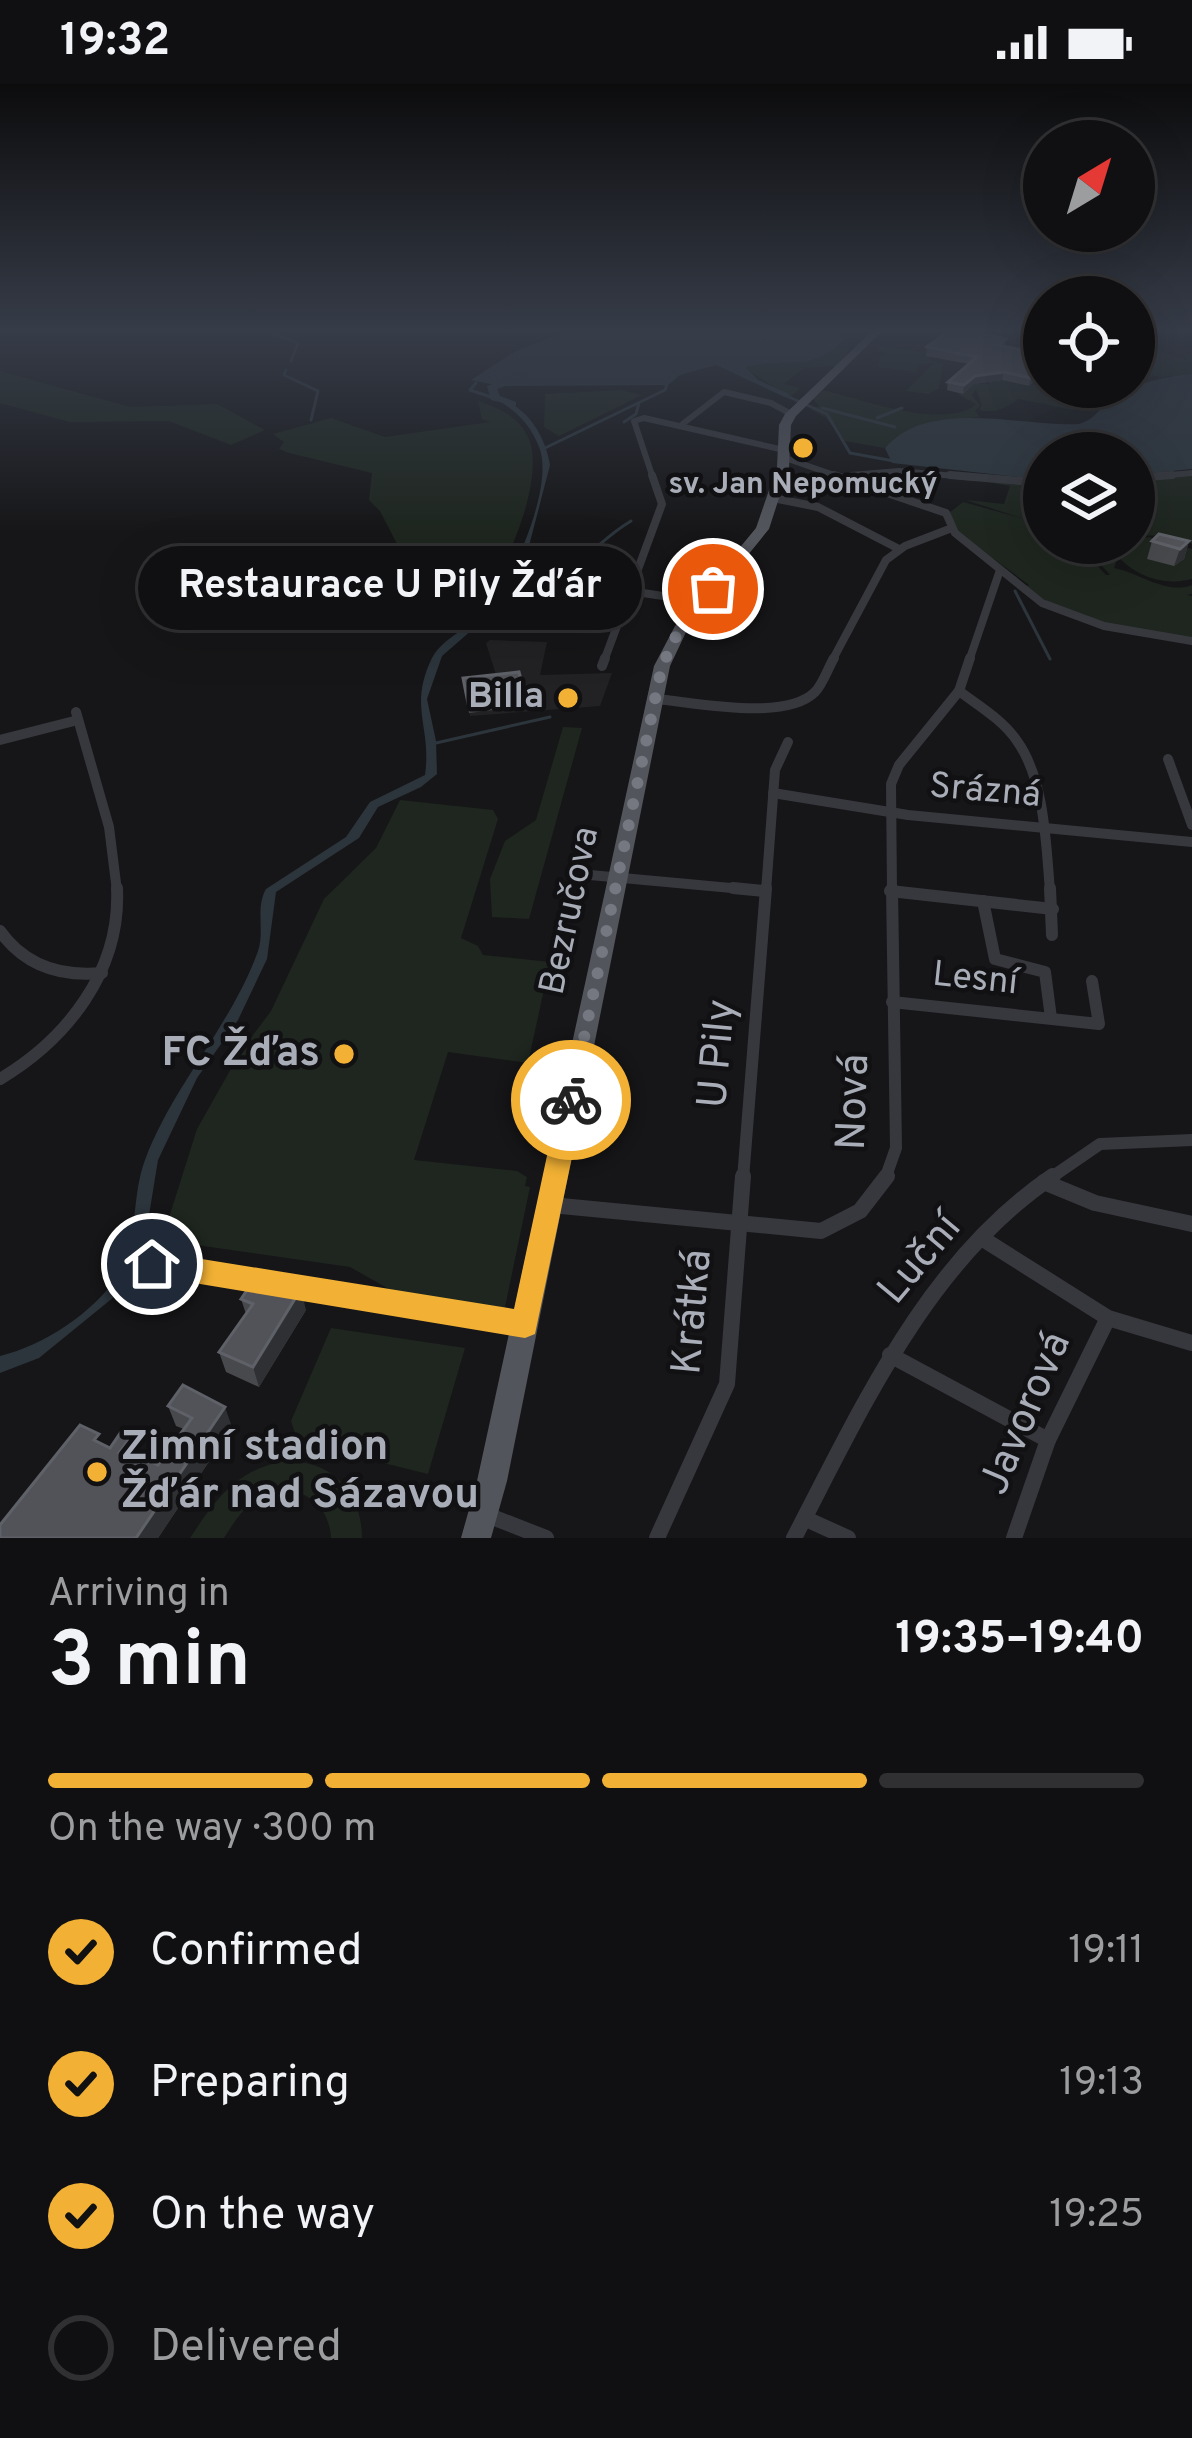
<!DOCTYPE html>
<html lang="en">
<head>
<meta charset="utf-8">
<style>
	:root { --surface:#101012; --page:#1e1e20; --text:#f1f3f6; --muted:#9c9d9f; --line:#303032; --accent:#f2b134 }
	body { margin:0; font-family:Overpass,sans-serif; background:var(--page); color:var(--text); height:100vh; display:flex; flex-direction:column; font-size:45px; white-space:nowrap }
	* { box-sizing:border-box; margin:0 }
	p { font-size:39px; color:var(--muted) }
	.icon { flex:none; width:66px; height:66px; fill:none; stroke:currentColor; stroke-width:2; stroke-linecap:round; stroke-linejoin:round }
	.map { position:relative; height:1454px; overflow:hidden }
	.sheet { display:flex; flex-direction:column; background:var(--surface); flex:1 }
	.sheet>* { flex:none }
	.needle { width:78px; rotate:38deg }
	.buttons { position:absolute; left:1023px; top:36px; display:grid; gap:24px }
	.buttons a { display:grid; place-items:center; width:132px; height:132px; border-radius:50%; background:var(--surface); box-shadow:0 12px 48px #0002,0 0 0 3px var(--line); font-size:60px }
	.pin { position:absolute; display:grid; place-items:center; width:102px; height:102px; color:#fff; margin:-51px; border:6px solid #fff; border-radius:50%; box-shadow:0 3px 12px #0007 }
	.courier { position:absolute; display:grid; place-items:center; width:120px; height:120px; margin:-60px; border:9px solid #f2b134; border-radius:50%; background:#fff; color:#222; box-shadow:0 3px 15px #0007 }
	.bubble { position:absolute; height:84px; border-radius:42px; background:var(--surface); box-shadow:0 12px 48px #0002,0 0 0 3px var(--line); font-size:39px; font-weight:700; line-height:84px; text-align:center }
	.head em { font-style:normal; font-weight:700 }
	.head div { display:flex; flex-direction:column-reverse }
	.head { display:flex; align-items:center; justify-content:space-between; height:204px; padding:0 48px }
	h1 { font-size:78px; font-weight:700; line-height:90px }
	.bar { display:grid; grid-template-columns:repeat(4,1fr); gap:18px 12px; align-content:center; height:144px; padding:0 48px }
	.bar i { height:15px; border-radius:9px; background:var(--line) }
	.bar .selected { background:var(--accent) }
	.bar p { grid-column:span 4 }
	ol { padding:0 48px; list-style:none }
	li { display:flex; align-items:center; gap:36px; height:132px }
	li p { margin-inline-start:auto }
	li .icon { padding:12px; border-radius:50%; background:var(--accent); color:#111; stroke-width:4 }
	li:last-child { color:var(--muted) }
	li i { width:66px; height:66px; border:6px solid var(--line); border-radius:50% }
	.status { display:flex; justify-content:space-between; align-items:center; height:84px; padding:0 60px; background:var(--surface); direction:ltr }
	.status svg { height:33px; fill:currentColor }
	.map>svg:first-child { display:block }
	.built { fill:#222225 }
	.green { fill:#1e261f }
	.water { fill:#2c353c }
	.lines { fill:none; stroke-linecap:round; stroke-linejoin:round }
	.stream { stroke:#2c353c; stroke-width:3 }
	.river { fill:#2c353c; fill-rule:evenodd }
	.minor-far4 { stroke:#37383d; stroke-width:6 }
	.minor-far3 { stroke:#37383d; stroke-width:8 }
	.minor-far2 { stroke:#37383d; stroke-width:10 }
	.minor-far1 { stroke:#37383d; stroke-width:12 }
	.minor { stroke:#37383d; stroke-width:16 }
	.primary { fill:#53555c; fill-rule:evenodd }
	.wall { fill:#47494d }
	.shaded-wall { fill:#2f3033 }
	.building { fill:#525359; stroke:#5f6168; stroke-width:3 }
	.route { fill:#f2b134 }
	.done { stroke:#757880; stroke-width:12; stroke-dasharray:0 21.6 }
	.poi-dot { fill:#f2b134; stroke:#111113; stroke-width:4.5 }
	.labels { text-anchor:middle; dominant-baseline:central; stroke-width:9; stroke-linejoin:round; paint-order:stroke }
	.far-poi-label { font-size:30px; font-weight:bold; fill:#a8adb8; stroke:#111113 }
	.poi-label { font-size:36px; font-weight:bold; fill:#a8adb8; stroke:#111113; text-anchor:end }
	.street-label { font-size:36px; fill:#a8adb8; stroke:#111113 }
	.near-poi-label { font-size:42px; font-weight:bold; fill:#a8adb8; stroke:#111113; text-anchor:end }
	.near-street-label { font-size:42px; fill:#a8adb8; stroke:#111113 }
</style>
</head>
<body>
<div class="status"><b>19:32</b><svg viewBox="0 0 49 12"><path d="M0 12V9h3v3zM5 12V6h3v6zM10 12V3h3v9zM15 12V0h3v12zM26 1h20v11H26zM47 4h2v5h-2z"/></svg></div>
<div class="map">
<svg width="1192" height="1454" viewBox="0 0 1192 1454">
	<rect width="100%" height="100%" fill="#161618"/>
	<polygon class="built" points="490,556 547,558 540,591 612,589 600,622 470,632 463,599 497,594 486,559"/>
	<g class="green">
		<path d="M830 246H843L856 257 836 282 804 284 784 300 800 304 790 313 743 283C782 273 814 288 844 255Z"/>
		<polygon points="1134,259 1187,276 1185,271 1192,270 1192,290 1160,293 1134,288"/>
		<polygon points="881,261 927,269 919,274 929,270 930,276 943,280 939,304 929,310 906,307 934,279 919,281 916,288 878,283 880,273 887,270 877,265"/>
		<polygon points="0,287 130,323 217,320 265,346 231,361 169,337 70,338 0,319"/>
		<path d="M985 290 1029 302 1041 298 1044 303H1078L1074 305 1081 306 1072 313 1089 309 1079 314 1089 321 1073 326 1018 315C1005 325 995 329 979 326L982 321 976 306 972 311 980 322 975 327 980 333 936 337 884 364 845 357 826 334 810 325 819 322 812 314 823 306C861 315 945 347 976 320L958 310 974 300H989Z"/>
		<polygon points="621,306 642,311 559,352 544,343 545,310"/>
		<path d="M478 317C500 325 519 332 529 355 548 400 493 527 449 547 435 553 415 543 405 535L411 487 380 427 369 416 372 389 289 369 279 365 284 358 273 350 331 334 385 353 490 338 482 335Z"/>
		<path d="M1192 389V460C1176 450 1152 451 1134 452V395Z"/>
		<path d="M988 398 1044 399V459H1089L1090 474 1106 491H1110L1090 468 1092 459 1111 461 1104 466 1116 478 1114 484C1140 489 1166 511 1192 501V510L1187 511 1192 512V555C1132 546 1074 538 1024 503L1029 501 960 450 949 429 963 418 1024 435 966 416 1004 420 1010 402Z"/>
		<path d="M1149 453 1192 465V495C1163 503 1131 491 1115 468L1124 459Z"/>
		<polygon points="563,643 582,644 529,835 492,833 490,795 505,757 536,736"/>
		<polygon points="400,716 493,726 498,735 461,854 478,862 483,871 550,878 528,979 448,968 414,1076 517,1087 527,1093 525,1102 530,1103 504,1228 396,1209 350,1183 196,1161 187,1177 162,1172 166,1143 197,1045 241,967 271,927 324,815 376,764"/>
		<polygon points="331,1244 465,1264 428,1390 298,1358 291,1337"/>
		<path d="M285 1377C332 1376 362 1408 362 1454H331C329 1413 289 1394 255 1417 241 1426 233 1440 224 1454H190C215 1416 237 1385 285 1377Z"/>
	</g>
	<g class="water">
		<path d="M572 246C597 246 735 252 744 246H830L845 255C810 291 787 272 745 283L758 296 789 310 787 314 716 281 680 291 668 301 500 302 471 296 516 267Z"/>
		<path d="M1192 290V385L1134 391V369H1044V396L892 379 885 364C928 313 1023 343 1079 340 1095 335 1097 327 1109 318 1135 299 1161 293 1192 290Z"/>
		<path d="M491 312C524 318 545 349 550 381L523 485 496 525 442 572 427 615 436 657 437 690 421 703 378 723 359 754 276 808 267 875 238 936 197 994 158 1076 143 1168 125 1204 39 1274 0 1289V1272C42 1262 94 1229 118 1191 139 1156 131 1113 145 1076 173 1001 231 942 258 867 265 847 255 824 266 805L346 753 370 718 425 691C432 643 408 623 432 574 444 552 471 544 487 526 513 496 555 401 539 363 529 337 512 324 491 312Z"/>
	</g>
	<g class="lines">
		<g class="stream">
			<polyline points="263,246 298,259 291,277"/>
			<polyline points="286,286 284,291 318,307 311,336"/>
			<polyline points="476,299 470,306 491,313"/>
			<polyline points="789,313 827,330 850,369 894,377"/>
			<polyline points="822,324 895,343"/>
			<polyline points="877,334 902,324"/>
			<polyline points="624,338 636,330 639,319"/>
			<polyline points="545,364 665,306 667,300"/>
			<polyline points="1015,507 1050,575"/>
			<path d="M473 543C550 537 570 474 631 437"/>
			<polyline points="436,659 550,633"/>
		</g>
		<polygon class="river" points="522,289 527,292 526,294 497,305 500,312 516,318 516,322 491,316 487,302"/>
		<g class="minor-far4">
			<polyline points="680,342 724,308 771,319 791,330"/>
			<polyline points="785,374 843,394"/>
			<polyline points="851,391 899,387 977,394"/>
			<polyline points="653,394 634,337 644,334 784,366"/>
			<polyline points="1137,394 1192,389"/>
		</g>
		<g class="minor-far3">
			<polyline points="652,391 662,420 630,507 702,518"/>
			<polyline points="834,391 946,429 955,449 1042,519 1104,542 1192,557"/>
			<polyline points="950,391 1044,399"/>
			<polyline points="1134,394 1172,391"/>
			<polyline points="773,414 818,423 899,465"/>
			<polyline points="604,577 630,507"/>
			<polyline points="832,577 886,476 905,462 952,444"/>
			<polyline points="969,577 1000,486"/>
		</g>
		<g class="minor-far2">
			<polyline points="602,582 605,574"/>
			<path d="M959 607C979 622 1003 636 1017 657 1045 696 1046 761 1050 807"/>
			<path d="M655 615C694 618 785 638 815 608 823 600 828 584 834 574"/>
			<polyline points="76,628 109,743 117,807"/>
			<polyline points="0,656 78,636"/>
			<polyline points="1168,675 1192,741"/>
			<polyline points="773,709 908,731 1192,758"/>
			<polyline points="590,791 765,807"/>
			<polyline points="766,807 775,686 788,658"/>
			<polyline points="892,807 891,700 899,681 959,607 970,574"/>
		</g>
		<g class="minor-far1">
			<polyline points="733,804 765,807"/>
			<polyline points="1050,804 1052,851"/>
			<polyline points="890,807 1053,825"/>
			<polyline points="983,817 995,875 1045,888 1051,934"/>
			<path d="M0 847C25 882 60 893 102 889"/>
			<polyline points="892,918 1099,940 1092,897"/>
			<path d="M0 995C67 955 121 887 117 804"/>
			<polyline points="743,1095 766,804"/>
			<polyline points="885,1095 896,1064 892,804"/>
			<polyline points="1049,1095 1100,1060 1192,1056"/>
		</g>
		<g class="minor">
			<polyline points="1044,1098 1095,1119 1192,1140"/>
			<polyline points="551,1121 821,1147 860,1127 887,1092"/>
			<polyline points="983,1155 1108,1234 1192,1259"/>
			<polyline points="152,1180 522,1240"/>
			<polyline points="890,1271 1048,1356"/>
			<polyline points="487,1431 546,1454"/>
			<polyline points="806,1435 848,1454"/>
			<polyline points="657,1454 727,1300 743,1092"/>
			<path d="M794 1454C862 1324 927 1177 1053 1092"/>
			<polyline points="1014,1454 1048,1356 1108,1234"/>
		</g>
		<polygon class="primary" points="873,246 883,246 796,332 791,341 789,383 769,445 687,546 670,582 507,1397 491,1454 461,1454 477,1397 654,582 675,542 756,444 777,383 779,341 785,330"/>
	</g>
	<g class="wall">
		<polygon points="1006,255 1004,262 1040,285 1038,293 1029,302 1002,296 974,300 963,310 947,306 948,298 969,280 926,272 927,263"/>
		<polygon points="1152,457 1189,457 1184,475 1174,482 1147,475"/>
		<polygon points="709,479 700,496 680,493 681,484"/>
		<polygon points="463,594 527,618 527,622 469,629"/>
		<polygon points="241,1215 306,1226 259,1303 226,1288 219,1268 246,1230"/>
		<polygon points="168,1322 232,1343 158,1454 104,1361 110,1364 131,1353 140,1372 136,1378 142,1382 158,1381 184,1345 176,1342"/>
	</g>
	<g class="shaded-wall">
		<polygon points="1040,285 1038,293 1029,302 1031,294"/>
		<polygon points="1004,288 1002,296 974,300 963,310 964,301 975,292"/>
		<polygon points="1189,457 1184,475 1174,482 1180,465"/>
		<polygon points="710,470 709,479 700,496 700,487"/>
		<polygon points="301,1205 306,1226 259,1303 253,1283"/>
		<polygon points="225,1323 232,1343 158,1454 136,1454"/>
		<polygon points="131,1353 140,1372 129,1389 119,1369"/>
	</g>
	<g class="building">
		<polygon points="950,246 970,246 1006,255 998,261 1044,270 1044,273 1032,283 1040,285 1031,294 1004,288 975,292 964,301 948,298 977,273 927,263"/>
		<polygon points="1159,450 1189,457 1180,465 1152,457"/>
		<polygon points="688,470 710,470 700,487 681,484"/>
		<polygon points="519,588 527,618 469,624 463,594"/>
		<polygon points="254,1196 301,1205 253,1283 219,1268 253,1220 241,1215"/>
		<polygon points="183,1301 225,1323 136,1454 0,1454 0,1441 80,1341 99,1350 94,1356 110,1364 121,1348 131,1353 119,1369 142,1382 146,1375 158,1381 192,1334 168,1322"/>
	</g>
	<linearGradient id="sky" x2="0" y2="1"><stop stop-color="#0c0c0d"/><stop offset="0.55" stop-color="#363c48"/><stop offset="1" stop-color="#363c48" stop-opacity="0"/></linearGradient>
	<rect width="1192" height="449" fill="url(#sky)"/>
	<polygon class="route" points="571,1006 584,1016 535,1250 525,1254 152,1192 143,1188 138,1180 143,1171 152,1167 514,1225 559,1016"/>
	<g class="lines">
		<polyline class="done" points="571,1016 662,582 680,544 713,505"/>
	</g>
	<g class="poi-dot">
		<circle cx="803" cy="364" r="12"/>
		<circle cx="568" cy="614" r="12"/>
		<circle cx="344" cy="970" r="12"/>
		<circle cx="97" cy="1388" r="12"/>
	</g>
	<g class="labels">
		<g class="far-poi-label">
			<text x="803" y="401">sv. Jan Nepomucký</text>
		</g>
		<g class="poi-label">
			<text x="544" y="614">Billa</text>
		</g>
		<g class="street-label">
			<text transform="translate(985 708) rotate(5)">Srázná</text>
			<text transform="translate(571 827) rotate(-78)">Bezručova</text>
			<text transform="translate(975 896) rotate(6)">Lesní</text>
		</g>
		<g class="near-poi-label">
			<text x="320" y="970">FC Žďas</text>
			<text x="121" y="1364" text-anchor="start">Zimní stadion<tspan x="121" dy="48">Žďár nad Sázavou</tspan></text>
		</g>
		<g class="near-street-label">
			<text transform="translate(719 970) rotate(-85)">U Pily</text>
			<text transform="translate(855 1018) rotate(-88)">Nová</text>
			<text transform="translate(921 1176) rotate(-50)">Luční</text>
			<text transform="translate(694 1228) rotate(-85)">Krátká</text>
			<text transform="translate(1027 1330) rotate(-67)">Javorová</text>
		</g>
	</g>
</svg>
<div class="buttons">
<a><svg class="needle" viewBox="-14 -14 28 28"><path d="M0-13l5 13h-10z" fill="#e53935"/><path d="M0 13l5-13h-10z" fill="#9c9d9f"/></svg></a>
<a><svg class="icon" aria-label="locate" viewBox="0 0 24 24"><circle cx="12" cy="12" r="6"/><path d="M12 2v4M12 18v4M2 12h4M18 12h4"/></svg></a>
<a><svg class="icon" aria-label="layers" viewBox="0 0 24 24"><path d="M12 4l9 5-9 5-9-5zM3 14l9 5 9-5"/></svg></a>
</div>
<div class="pin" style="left:713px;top:505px;background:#ea580c"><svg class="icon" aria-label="bag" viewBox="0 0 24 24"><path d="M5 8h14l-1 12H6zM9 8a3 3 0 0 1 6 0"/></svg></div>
<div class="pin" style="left:152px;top:1180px;background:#1f2937"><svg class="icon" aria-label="home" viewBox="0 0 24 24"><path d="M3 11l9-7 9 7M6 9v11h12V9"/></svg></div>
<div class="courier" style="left:571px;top:1016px"><svg class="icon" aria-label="bike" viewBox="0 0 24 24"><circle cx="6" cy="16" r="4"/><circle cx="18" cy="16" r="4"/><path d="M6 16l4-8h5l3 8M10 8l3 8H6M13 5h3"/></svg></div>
<div class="bubble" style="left:138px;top:462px;width:504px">Restaurace U Pily Žďár</div>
</div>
<section class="sheet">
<div class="head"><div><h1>3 min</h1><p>Arriving in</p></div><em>19:35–19:40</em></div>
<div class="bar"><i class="selected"></i><i class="selected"></i><i class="selected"></i><i></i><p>On the way · 300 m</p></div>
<ol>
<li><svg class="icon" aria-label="check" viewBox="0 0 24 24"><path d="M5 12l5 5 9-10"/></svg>Confirmed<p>19:11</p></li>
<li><svg class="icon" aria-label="check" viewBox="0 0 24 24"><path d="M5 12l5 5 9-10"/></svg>Preparing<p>19:13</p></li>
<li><svg class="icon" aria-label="check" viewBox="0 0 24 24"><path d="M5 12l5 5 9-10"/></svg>On the way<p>19:25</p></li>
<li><i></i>Delivered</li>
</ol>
</section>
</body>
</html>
